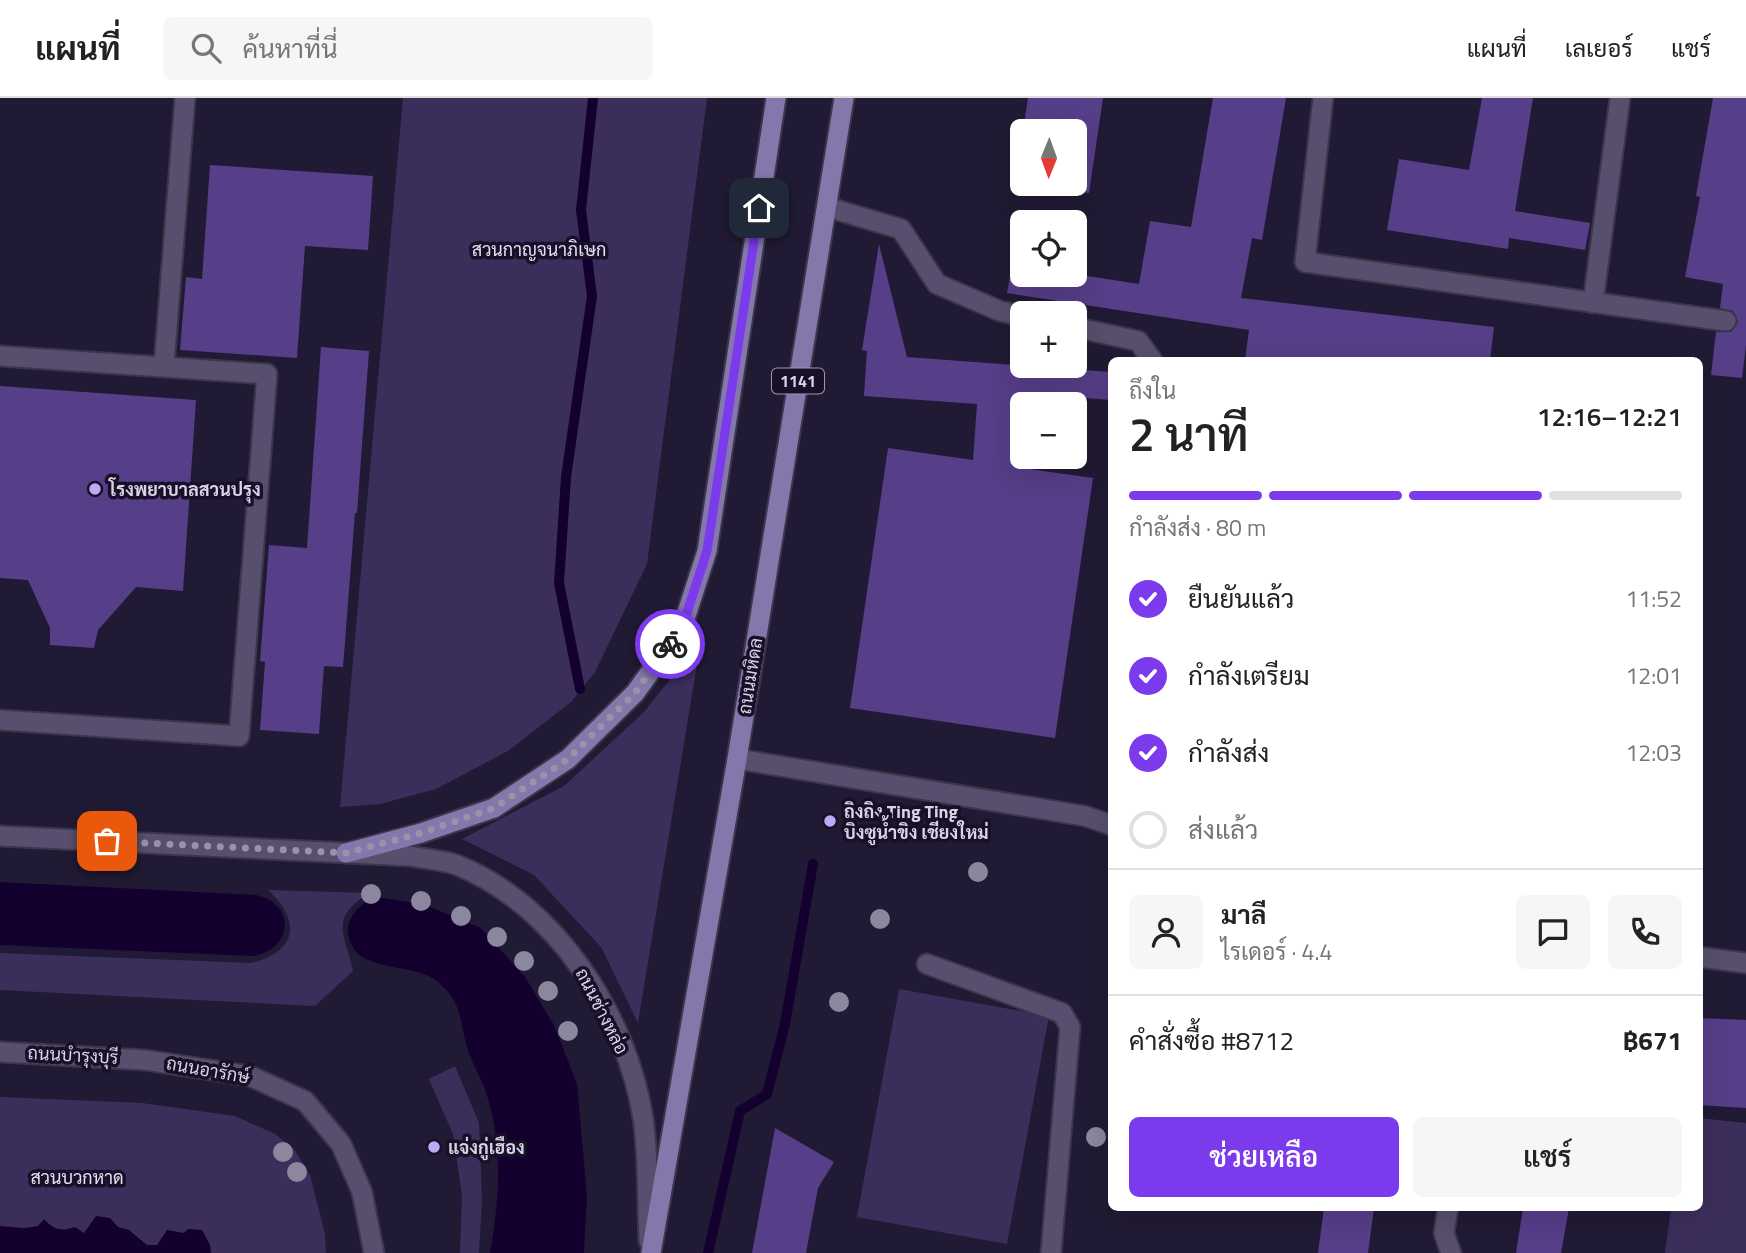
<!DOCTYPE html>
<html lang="th">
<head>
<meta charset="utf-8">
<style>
	:root { --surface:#fff; --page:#f6f6f6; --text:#222; --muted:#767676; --line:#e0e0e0; --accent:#7c3aed }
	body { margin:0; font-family:"Titillium Web",Sarabun,sans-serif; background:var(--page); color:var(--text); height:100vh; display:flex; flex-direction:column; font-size:26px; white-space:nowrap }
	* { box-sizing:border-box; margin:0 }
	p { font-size:23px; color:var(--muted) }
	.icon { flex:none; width:38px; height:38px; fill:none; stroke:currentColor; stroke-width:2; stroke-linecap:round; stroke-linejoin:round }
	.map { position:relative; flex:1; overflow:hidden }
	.details { position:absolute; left:1108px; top:259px; width:595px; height:854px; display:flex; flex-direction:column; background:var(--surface); border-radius:10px; box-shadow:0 7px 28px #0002 }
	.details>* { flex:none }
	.needle { width:46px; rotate:181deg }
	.buttons { position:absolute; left:1010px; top:21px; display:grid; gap:14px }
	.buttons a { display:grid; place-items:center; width:77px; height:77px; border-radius:10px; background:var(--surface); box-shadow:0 7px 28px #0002; font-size:35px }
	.pin { position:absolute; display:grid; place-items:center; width:60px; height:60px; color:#fff; margin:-30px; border-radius:14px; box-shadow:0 4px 10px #0006 }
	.courier { position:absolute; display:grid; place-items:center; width:70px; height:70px; margin:-35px; border:5px solid #7c3aed; border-radius:50%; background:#fff; color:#222; box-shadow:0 2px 9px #0007 }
	.head em { font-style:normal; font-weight:600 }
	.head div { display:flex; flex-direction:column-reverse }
	.head { display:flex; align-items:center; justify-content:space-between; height:119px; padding:0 21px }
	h1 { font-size:46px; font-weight:600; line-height:52px }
	.bar { display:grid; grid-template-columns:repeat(4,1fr); gap:10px 7px; align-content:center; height:84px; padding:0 21px }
	.bar i { height:9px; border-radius:5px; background:var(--line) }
	.bar .current { background:var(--accent) }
	.bar p { grid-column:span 4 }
	.line { display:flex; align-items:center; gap:18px; padding:0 21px; border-top:2px solid var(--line) }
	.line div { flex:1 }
	.round { display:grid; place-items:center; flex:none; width:74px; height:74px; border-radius:10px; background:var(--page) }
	ol { padding:0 21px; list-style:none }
	li { display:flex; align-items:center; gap:21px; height:77px }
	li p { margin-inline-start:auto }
	li .icon { padding:7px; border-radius:50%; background:var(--accent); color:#fff; stroke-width:4 }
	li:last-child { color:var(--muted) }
	li i { width:38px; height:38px; border:4px solid var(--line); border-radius:50% }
	.action { display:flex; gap:14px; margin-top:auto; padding:14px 21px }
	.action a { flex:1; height:80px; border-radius:10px; background:var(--accent); color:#fff; font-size:28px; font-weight:600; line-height:80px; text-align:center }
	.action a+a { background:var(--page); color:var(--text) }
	header { display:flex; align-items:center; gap:42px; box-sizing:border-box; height:98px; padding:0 35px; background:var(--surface); border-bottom:2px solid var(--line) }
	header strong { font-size:33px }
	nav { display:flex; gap:38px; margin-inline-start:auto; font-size:24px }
	.search { width:490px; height:63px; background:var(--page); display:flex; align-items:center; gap:18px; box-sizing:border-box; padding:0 24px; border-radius:10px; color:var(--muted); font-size:26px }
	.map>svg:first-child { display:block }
	.green { fill:#3c2e5a }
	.water { fill:#13002f }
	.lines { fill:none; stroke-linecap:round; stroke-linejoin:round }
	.stream { stroke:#13002f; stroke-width:10 }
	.building { fill:#573e89 }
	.service-casing { stroke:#3c364b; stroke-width:23 }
	.minor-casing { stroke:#3c364b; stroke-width:23 }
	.secondary-casing { stroke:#3c364b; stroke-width:23 }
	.primary-casing { stroke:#3c364b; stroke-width:23 }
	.service { stroke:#574f6d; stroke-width:19 }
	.minor { stroke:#574f6d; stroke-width:19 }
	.secondary { stroke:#574f6d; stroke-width:19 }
	.primary { stroke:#8577ab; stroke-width:19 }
	.tree { fill:#8c869e }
	.done { stroke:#9893a8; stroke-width:7; stroke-dasharray:0 12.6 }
	.route { stroke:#7c3aed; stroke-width:9 }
	.poi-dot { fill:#bea9f5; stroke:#181029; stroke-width:2.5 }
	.labels { text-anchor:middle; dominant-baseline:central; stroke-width:7; stroke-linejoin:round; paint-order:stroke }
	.shield { fill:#181029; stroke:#9e99ad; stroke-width:2 }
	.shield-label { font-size:16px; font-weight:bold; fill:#d8d4e6 }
	.park-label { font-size:18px; fill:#e3def4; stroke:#181029 }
	.poi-label { font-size:18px; font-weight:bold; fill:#d8d4e6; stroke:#181029; text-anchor:start }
	.street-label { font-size:18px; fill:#d8d4e6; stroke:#181029 }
</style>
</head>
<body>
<header>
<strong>แผนที่</strong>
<div class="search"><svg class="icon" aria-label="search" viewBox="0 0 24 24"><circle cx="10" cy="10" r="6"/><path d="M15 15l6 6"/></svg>ค้นหาที่นี่</div>
<nav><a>แผนที่</a><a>เลเยอร์</a><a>แชร์</a></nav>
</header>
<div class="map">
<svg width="1746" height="1155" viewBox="0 0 1746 1155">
	<rect width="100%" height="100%" fill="#211a34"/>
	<g class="green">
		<polygon points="403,0 707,0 647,466 595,574 571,604 508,653 436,691 380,706 340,709"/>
		<polygon points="701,542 638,925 601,849 534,777 462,741 564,688 644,614"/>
		<path d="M268 792 369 795C328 821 345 835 353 873L315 908 0 892V855L251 865C297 854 302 823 268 792Z"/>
		<polygon points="899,891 1049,918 1007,1146 857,1119"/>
		<polygon points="455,968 479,1025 482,1102 479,1155 460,1155 462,1097 453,1036 429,981"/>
		<polygon points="0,999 142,1005 235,1018 275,1036 294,1051 310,1077 325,1136 326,1155 0,1155"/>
		<polygon points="1699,1020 1746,1025 1746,1155 1665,1155 1671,1110 1699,1110"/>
	</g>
	<g class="water">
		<path d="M0 784 256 797C297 806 293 852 252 858L0 847Z"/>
		<path d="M377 799 423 806 481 830 525 879 554 927 577 986 587 1098 584 1155H490C499 1105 503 1051 488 1001 483 982 471 965 466 946 459 917 461 901 434 881 412 866 365 873 352 848 340 826 356 806 377 799Z"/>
		<path d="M96 1118 110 1120 118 1129 129 1132 147 1147H157L167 1132 184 1135 188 1131 202 1132 210 1147 211 1155H0V1128L24 1130 38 1128 44 1121C53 1131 61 1134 75 1129L84 1135Z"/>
	</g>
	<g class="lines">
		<g class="stream">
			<polyline points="580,591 559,485 566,379 592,198 581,112 593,0"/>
			<polyline points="708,1155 740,1013 767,996 785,926 813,766"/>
		</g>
	</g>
	<g class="building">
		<polygon points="1028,0 1103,0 1089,95 1027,86 1074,86 1074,33 1023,33"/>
		<polygon points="1213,0 1286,0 1262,142 1252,140 1241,200 1494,229 1490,262 1245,262 1249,232 1007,195 1012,167 1022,168 1022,177 1074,176 1139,186 1150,123 1191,129"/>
		<polygon points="1482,0 1533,0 1515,113 1590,125 1585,152 1509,140 1508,151 1387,132 1399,61 1469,72"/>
		<polygon points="1713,0 1746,0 1746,247 1742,280 1711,277 1716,234 1731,234 1738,224 1733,213 1720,210 1723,186 1685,179 1700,99 1696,98"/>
		<polygon points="210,67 373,78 368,152 305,148 297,260 180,252 186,179 202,181"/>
		<polygon points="879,146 907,259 1111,274 1111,302 1033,296 1032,306 1022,306 1022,370 1093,380 1055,640 850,610 888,350 973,362 977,306 864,298 867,253 862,252"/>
		<polygon points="321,249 369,253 357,415 355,415 343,569 324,568 319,636 260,632 265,564 260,563 269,447 307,450"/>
		<polygon points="0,288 196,302 183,493 136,489 98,532 94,550 50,547 50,530 28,482 0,480"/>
		<polygon points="1699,920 1746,922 1746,1010 1699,1007"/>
		<polygon points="775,1030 834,1064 818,1090 806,1155 752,1155"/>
		<polygon points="1324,1110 1374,1110 1368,1155 1318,1155"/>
		<polygon points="1523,1110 1569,1110 1561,1155 1516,1155"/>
	</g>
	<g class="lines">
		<g class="service-casing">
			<g id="service">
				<polyline points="0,258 267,276 239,638 0,622"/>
				<polyline points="164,268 185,0"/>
				<polyline points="927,866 1062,915 1070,929 1051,1155"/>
				<polyline points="1448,1110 1444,1135 1451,1155"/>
			</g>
		</g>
		<g class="minor-casing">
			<g id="minor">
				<polyline points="1323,0 1305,164 1726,223"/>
				<polyline points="827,109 901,131 937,186 1000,213 1022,218"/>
				<polyline points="1593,205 1620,0"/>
				<polyline points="1074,229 1138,243 1152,262"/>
				<polyline points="737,661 1085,718 1111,727"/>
				<polyline points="1699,859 1746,865"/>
			</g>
		</g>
		<g class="secondary-casing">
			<g id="secondary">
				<path d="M0 738 410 758C425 761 443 762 457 767 556 807 627 918 643 1020 649 1059 647 1104 649 1143"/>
				<polyline points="0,954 145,962 250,978 305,1003 341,1046 362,1094 374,1155"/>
			</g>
		</g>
		<g class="primary-casing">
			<g id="primary">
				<polyline points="346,755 421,735 494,710 568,661 635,595 682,530 707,453 776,0"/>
				<polyline points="651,1155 737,661 844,0"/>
			</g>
		</g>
		<use href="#service" class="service"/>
		<use href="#minor" class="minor"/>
		<use href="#secondary" class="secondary"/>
		<use href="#primary" class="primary"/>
	</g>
	<g class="tree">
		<circle cx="978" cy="774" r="10"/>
		<circle cx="371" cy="796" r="10"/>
		<circle cx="421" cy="803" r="10"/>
		<circle cx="461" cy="818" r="10"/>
		<circle cx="880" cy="821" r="10"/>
		<circle cx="497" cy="839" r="10"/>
		<circle cx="524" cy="863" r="10"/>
		<circle cx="548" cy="893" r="10"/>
		<circle cx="839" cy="904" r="10"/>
		<circle cx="568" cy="933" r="10"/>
		<circle cx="1096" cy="1039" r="10"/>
		<circle cx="283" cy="1054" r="10"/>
		<circle cx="297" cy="1074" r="10"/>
	</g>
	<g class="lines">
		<polyline class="done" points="107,743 346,755 421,735 494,710 568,661 635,595 670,546"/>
		<polyline class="route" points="670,546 682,530 707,453 759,110"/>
	</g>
	<g class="poi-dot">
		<circle cx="95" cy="391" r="7"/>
		<circle cx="830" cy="723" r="7"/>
		<circle cx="434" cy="1049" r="7"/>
	</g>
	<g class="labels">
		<rect class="shield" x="772" y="270.5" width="52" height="25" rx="5"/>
		<g class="shield-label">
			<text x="798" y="283">1141</text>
		</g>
		<g class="park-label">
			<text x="539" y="151">สวนกาญจนาภิเษก</text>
			<text x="77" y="1079">สวนบวกหาด</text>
		</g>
		<g class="poi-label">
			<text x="109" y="391">โรงพยาบาลสวนปรุง</text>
			<text x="844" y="713">ถิงถิง Ting Ting<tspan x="844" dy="21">บิงซูน้ำขิง เชียงใหม่</tspan></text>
			<text x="448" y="1049">แจ่งกู่เฮือง</text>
		</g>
		<g class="street-label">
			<text transform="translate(750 578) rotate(-81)">ถนนมหิดล</text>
			<text transform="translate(602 913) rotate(63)">ถนนช่างหล่อ</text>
			<text transform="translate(73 957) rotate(3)">ถนนบำรุงบุรี</text>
			<text transform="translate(208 972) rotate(10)">ถนนอารักษ์</text>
		</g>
	</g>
</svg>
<div class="buttons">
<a><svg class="needle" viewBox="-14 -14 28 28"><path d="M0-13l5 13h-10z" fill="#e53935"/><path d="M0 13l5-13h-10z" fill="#767676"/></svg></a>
<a><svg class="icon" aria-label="locate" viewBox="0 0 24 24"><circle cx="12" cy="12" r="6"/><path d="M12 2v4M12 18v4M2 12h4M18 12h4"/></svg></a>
<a>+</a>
<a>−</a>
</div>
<div class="pin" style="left:107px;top:743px;background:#ea580c"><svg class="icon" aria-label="bag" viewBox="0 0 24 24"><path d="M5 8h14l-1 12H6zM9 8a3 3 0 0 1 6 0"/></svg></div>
<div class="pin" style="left:759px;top:110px;background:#1f2937"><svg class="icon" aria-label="home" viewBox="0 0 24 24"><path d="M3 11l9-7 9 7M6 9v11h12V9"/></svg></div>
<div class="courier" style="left:670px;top:546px"><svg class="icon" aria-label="bike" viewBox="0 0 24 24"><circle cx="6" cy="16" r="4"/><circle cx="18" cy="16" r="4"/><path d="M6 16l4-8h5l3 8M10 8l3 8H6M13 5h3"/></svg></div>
<section class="details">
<div class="head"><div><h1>2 นาที</h1><p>ถึงใน</p></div><em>12:16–12:21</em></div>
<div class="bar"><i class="current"></i><i class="current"></i><i class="current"></i><i></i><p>กำลังส่ง · 80 m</p></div>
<ol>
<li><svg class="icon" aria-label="check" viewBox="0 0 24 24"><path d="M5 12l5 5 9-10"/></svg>ยืนยันแล้ว<p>11:52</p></li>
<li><svg class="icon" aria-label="check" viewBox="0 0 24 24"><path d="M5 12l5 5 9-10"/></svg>กำลังเตรียม<p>12:01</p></li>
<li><svg class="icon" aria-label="check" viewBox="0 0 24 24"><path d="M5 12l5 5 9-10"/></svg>กำลังส่ง<p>12:03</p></li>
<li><i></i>ส่งแล้ว</li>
</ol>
<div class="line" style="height:126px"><a class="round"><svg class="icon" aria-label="person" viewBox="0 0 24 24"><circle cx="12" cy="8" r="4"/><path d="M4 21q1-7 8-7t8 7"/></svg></a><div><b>มาลี</b><p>ไรเดอร์ · 4.4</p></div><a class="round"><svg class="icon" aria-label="chat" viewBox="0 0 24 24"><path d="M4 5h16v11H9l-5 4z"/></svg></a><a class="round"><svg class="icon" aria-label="phone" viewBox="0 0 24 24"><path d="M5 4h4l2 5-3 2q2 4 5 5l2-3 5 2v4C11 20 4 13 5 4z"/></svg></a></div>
<div class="line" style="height:91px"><div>คำสั่งซื้อ #8712</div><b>฿671</b></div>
<div class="action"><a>ช่วยเหลือ</a><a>แชร์</a></div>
</section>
</div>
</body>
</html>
